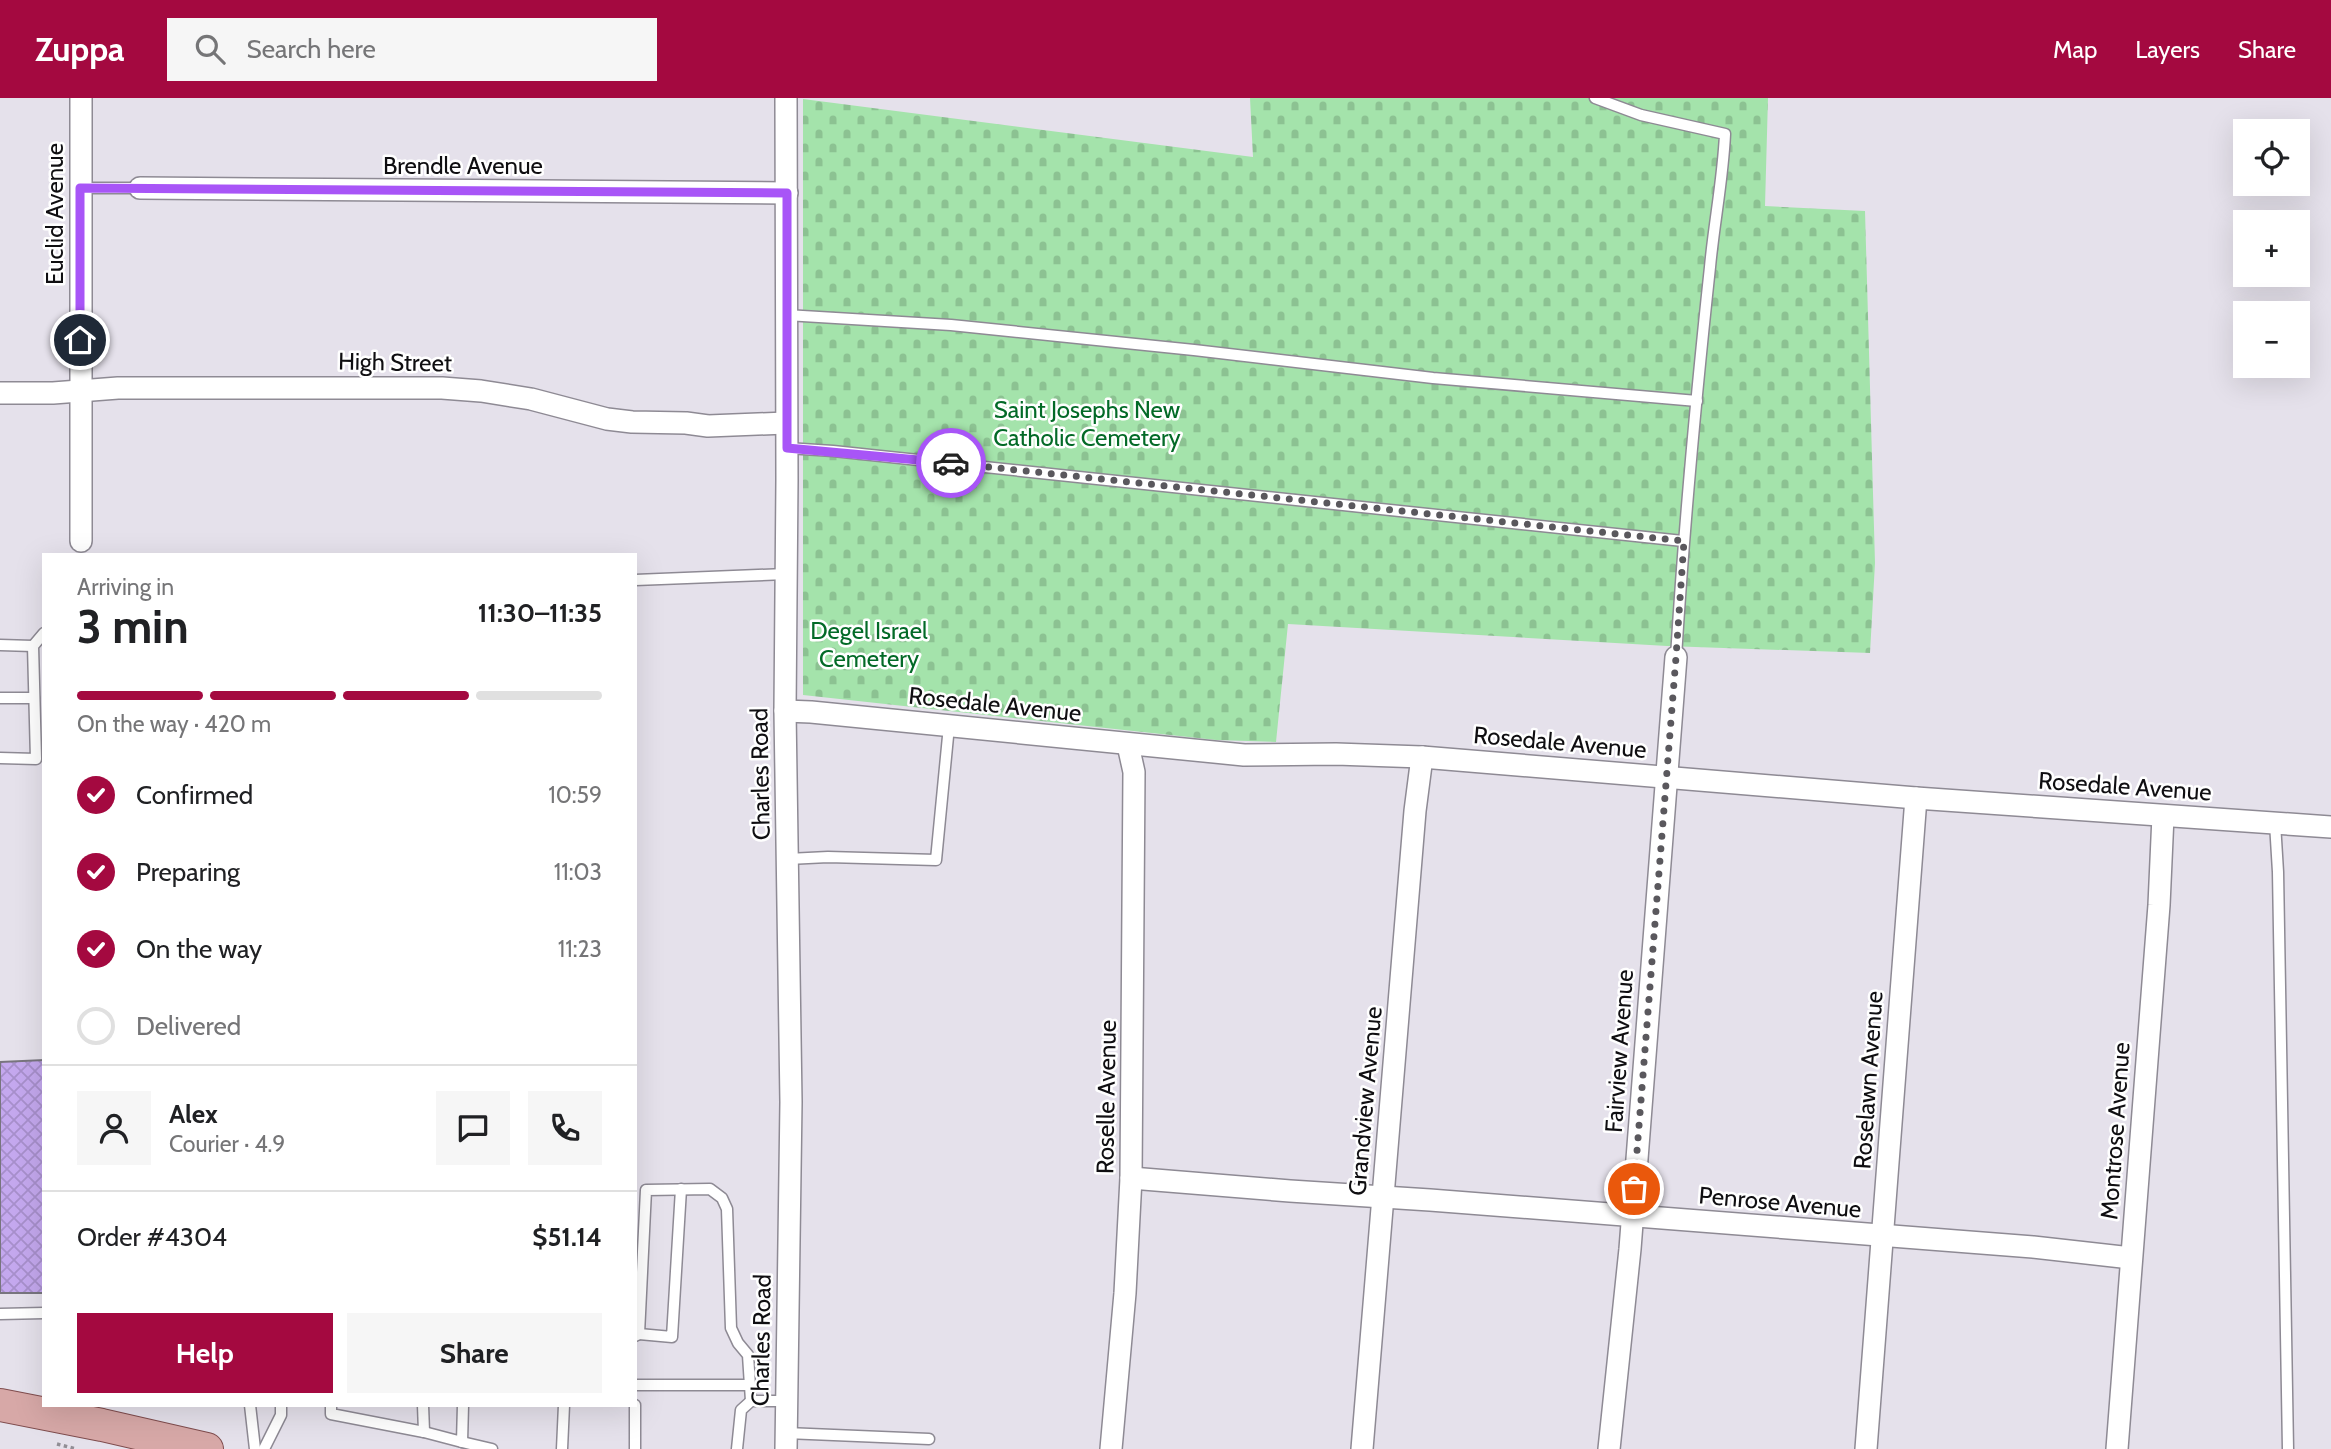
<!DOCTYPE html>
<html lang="en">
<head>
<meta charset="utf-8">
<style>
	:root { --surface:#fff; --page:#f6f6f6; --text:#202124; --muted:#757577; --line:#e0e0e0; --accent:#a40940 }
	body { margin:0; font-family:Cabin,sans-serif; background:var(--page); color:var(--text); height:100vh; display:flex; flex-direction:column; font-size:26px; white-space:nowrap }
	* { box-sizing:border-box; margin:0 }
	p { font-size:23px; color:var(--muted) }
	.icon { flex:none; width:38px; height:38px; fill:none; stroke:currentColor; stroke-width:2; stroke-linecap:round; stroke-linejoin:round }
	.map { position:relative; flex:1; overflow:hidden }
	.side { position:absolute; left:42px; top:455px; width:595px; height:854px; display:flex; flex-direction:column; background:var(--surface); border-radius:0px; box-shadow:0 7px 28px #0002 }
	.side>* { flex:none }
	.tools { position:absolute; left:2233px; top:21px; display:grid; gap:14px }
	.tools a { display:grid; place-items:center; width:77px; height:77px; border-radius:0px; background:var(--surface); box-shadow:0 7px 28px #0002; font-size:35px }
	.pin { position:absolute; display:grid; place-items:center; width:60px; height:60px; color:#fff; margin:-30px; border:4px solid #fff; border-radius:50%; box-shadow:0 2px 7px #0007 }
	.courier { position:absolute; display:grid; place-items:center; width:70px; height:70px; margin:-35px; border:5px solid #a855f7; border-radius:50%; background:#fff; color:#222; box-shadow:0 2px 9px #0007 }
	.headline em { font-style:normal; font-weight:700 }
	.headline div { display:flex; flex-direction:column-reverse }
	.headline { display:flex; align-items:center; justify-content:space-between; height:119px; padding:0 35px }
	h1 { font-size:46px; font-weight:700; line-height:52px }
	.bar { display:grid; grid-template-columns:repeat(4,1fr); gap:10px 7px; align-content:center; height:84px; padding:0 35px }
	.bar i { height:9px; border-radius:5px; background:var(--line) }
	.bar .on { background:var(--accent) }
	.bar p { grid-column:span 4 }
	.line { display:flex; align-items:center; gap:18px; padding:0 35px; border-top:2px solid var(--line) }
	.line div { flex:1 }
	.round { display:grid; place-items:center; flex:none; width:74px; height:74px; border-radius:0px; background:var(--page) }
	ol { padding:0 35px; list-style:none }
	li { display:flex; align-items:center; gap:21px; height:77px }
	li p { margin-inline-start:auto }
	li .icon { padding:7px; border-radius:50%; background:var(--accent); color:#fff; stroke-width:4 }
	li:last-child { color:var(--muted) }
	li i { width:38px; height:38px; border:4px solid var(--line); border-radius:50% }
	.cta { display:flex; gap:14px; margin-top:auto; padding:14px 35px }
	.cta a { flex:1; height:80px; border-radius:0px; background:var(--accent); color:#fff; font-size:28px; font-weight:700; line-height:80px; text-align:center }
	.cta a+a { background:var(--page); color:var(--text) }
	header { display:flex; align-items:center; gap:42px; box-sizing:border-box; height:98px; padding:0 35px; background:var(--accent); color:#fff }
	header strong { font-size:33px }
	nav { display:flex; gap:38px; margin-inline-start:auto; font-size:24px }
	.search { width:490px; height:63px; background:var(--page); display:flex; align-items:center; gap:18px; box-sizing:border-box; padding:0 24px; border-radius:0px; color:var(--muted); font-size:26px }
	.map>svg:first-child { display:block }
	.cemetery { fill:url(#cemetery-stones) }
	.building { fill:url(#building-cross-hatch); stroke:#78757e; stroke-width:2 }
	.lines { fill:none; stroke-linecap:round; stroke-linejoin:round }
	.lane-casing { stroke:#8e8a94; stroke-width:13 }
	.street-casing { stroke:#8e8a94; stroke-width:24 }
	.primary-casing { stroke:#7f4c4d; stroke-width:34 }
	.path { stroke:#918e95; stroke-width:3.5; stroke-dasharray:3.5 3.5; stroke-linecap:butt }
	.lane { stroke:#fff; stroke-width:10 }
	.street { stroke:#fff; stroke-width:21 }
	.primary { stroke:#d7a8a7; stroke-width:32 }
	.done { stroke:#5a585d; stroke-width:7; stroke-dasharray:0 12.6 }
	.route { stroke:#a855f7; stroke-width:9 }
	.labels { text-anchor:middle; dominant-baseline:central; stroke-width:5; stroke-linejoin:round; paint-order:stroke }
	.street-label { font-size:24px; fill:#0f0e11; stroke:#fff }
	.park-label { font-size:24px; fill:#036a27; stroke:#fff }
</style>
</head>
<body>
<header>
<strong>Zuppa</strong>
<div class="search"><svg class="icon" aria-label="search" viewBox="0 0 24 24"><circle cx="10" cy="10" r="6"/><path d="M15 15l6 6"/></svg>Search here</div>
<nav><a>Map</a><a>Layers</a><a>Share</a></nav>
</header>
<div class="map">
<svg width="2331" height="1351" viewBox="0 0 2331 1351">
	<defs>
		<pattern id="cemetery-stones" width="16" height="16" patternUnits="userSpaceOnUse" patternTransform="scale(1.75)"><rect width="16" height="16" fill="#a4e3ab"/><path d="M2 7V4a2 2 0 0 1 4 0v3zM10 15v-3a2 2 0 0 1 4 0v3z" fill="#8cc292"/></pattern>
		<pattern id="building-cross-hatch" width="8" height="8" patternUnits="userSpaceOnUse" patternTransform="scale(1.75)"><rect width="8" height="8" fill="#c4a8ee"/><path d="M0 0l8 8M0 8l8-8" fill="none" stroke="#a78fcb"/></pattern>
	</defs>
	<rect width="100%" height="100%" fill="#e5e1eb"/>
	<polygon class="cemetery" points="1250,0 1768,0 1765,108 1865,113 1875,465 1870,555 1667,548 1288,526 1276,644 1216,642 803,597 803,1 1253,59"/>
	<polygon class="building" points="44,962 44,1195 0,1195 0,964"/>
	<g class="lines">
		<g class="lane-casing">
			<g id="lane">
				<path d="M1595 0 1641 17 1725 36C1723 81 1714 125 1710 169 1696 299 1684 429 1676 559"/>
				<polyline points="81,90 140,90"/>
				<polyline points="786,217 951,227 1194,252 1433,280 1697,303"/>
				<polyline points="787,350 833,353 1683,443"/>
				<polyline points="635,482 786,476"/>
				<polyline points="0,547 33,548"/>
				<polyline points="0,600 34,600"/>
				<polyline points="0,660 36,661 33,548 44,535"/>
				<polyline points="2275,725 2278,774 2288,1351"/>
				<polyline points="788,761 828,759 936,762 949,628"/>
				<polyline points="0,1216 44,1215"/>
				<polyline points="639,1236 672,1239 681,1091"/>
				<polyline points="635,1238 639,1236 646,1092 710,1091 722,1100 727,1111 731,1230 738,1245 748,1257 751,1303"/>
				<polyline points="635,1287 749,1287"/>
				<polyline points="250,1307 255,1351"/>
				<polyline points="331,1307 331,1316 424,1334 462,1344 463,1307"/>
				<polyline points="423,1307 424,1334"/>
				<polyline points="786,1335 929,1341"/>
				<polyline points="462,1344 492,1351"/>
				<polyline points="264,1351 281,1317 281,1307"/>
				<polyline points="562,1351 564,1307"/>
				<polyline points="635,1351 635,1307"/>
				<polyline points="737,1351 741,1312 751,1303 786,1303"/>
			</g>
		</g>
		<g class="street-casing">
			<g id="street">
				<polyline points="81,0 81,443"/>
				<polyline points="140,90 787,95"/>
				<polyline points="0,295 53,295 118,290 442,290 481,293 531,301 607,321 632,324 686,325 708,328 786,325"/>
				<polyline points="785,613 811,614 1244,657 1336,656 1422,659 1916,700 2331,729"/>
				<polyline points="1131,1080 1290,1093 1430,1102 2033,1149 2131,1160"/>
				<polyline points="786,1351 791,1004 785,613 787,382 786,0"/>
				<polyline points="1111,1351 1125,1195 1131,1080 1134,674 1128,647"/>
				<polyline points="1362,1351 1415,713 1422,659"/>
				<polyline points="1609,1351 1630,1151 1676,559"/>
				<polyline points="1866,1351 1916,700"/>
				<polyline points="2117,1351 2159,807 2163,718"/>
			</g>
		</g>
		<g class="primary-casing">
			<polyline id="primary" points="0,1307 102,1327 207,1351"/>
		</g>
		<polyline class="path" points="57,1346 76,1351"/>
		<use href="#lane" class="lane"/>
		<use href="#street" class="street"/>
		<use href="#primary" class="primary"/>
	</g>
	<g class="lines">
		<polyline class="done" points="951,365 1684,443 1676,559 1634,1091"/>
		<polyline class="route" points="80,242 80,90 787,95 787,350 951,365"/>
	</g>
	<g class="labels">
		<g class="street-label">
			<text x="463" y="67">Brendle Avenue</text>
			<text transform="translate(54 116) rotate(-90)">Euclid Avenue</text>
			<text transform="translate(395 264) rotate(1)">High Street</text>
			<text transform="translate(995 606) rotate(6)">Rosedale Avenue</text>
			<text transform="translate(1560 644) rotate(5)">Rosedale Avenue</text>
			<text transform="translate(760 676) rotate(-91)">Charles Road</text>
			<text transform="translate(2125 688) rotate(4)">Rosedale Avenue</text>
			<text transform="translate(1619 953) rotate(-86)">Fairview Avenue</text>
			<text transform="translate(1868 982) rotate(-86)">Roselawn Avenue</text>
			<text transform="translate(1106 999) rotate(-89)">Roselle Avenue</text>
			<text transform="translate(1365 1003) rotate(-85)">Grandview Avenue</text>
			<text transform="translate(2115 1033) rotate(-86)">Montrose Avenue</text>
			<text transform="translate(1780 1104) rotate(5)">Penrose Avenue</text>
			<text transform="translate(761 1242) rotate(-89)">Charles Road</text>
		</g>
		<g class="park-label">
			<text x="1087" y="311">Saint Josephs New<tspan x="1087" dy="28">Catholic Cemetery</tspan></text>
			<text x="869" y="532">Degel Israel<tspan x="869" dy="28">Cemetery</tspan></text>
		</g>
	</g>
</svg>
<div class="tools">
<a><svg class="icon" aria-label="locate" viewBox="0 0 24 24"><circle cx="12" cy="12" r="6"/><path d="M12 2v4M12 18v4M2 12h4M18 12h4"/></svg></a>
<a>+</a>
<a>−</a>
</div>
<div class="pin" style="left:1634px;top:1091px;background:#ea580c"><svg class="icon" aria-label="bag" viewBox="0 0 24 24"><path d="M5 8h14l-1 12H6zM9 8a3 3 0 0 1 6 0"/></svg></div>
<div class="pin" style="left:80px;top:242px;background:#1f2937"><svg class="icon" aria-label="home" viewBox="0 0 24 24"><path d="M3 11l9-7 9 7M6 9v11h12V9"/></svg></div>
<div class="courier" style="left:951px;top:365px"><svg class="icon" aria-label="car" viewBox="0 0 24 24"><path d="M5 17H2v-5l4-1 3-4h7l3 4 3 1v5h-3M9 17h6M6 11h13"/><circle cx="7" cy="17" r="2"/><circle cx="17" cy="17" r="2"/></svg></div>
<section class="side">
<div class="headline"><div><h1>3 min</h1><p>Arriving in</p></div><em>11:30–11:35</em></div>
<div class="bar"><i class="on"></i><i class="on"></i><i class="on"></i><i></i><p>On the way · 420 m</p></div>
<ol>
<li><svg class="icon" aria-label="check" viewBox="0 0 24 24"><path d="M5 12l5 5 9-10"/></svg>Confirmed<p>10:59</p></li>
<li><svg class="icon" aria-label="check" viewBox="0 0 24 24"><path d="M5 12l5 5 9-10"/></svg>Preparing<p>11:03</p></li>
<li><svg class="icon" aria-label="check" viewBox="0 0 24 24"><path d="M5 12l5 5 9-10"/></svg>On the way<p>11:23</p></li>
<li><i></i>Delivered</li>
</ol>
<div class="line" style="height:126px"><a class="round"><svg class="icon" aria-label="person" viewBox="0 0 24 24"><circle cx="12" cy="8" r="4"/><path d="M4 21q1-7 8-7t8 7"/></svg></a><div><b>Alex</b><p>Courier · 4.9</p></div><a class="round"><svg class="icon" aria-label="chat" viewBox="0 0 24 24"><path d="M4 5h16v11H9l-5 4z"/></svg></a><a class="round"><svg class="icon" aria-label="phone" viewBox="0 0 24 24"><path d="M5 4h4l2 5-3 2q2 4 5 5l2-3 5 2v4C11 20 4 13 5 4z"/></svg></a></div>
<div class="line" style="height:91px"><div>Order #4304</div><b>$51.14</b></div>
<div class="cta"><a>Help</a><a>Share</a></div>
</section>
</div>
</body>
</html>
